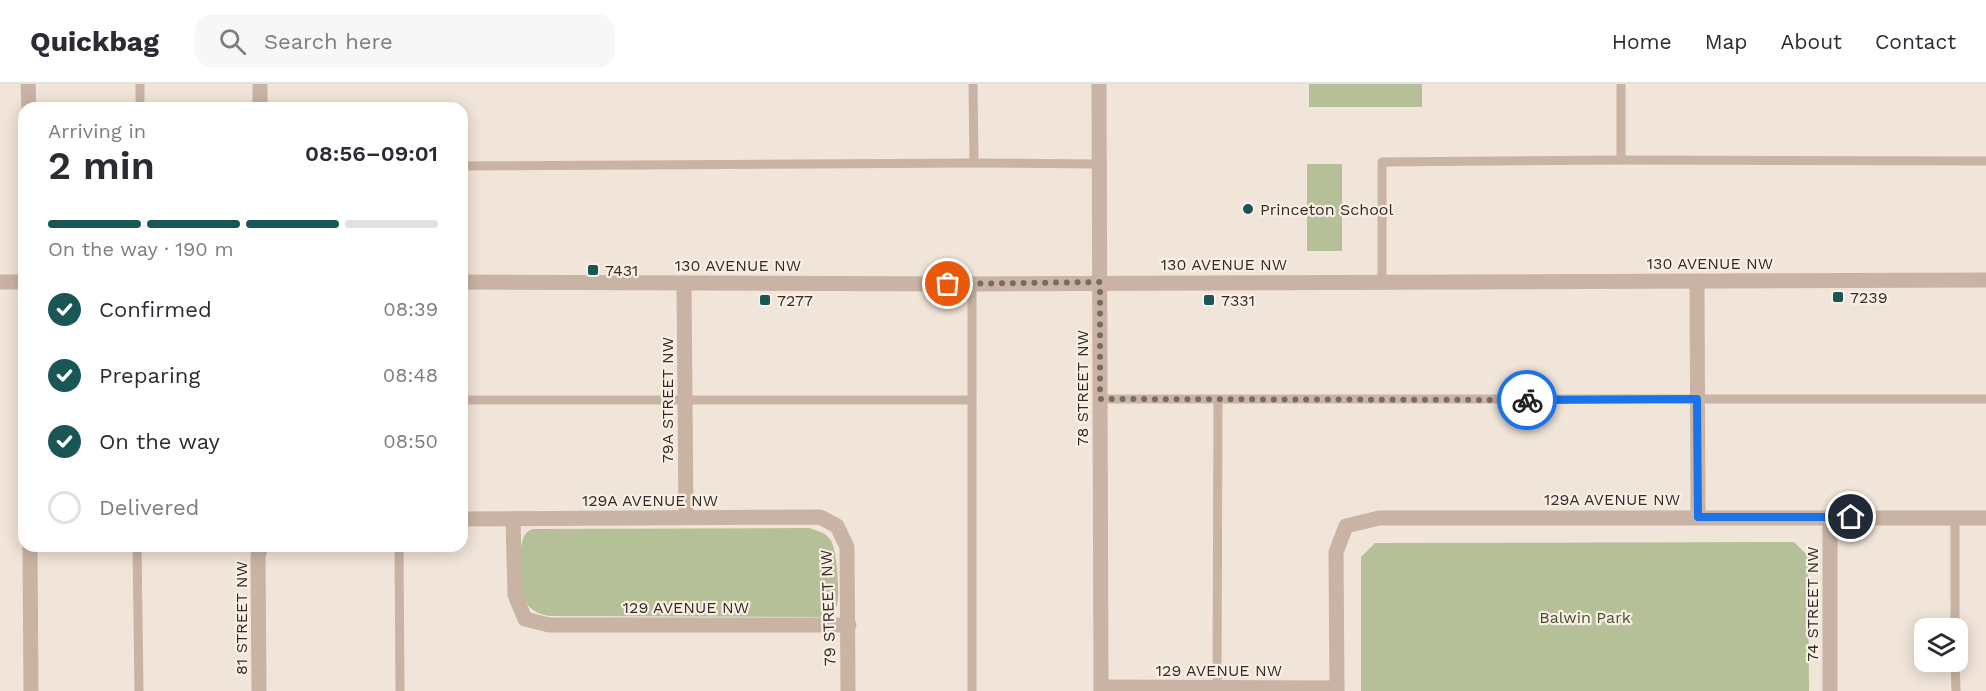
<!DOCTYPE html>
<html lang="en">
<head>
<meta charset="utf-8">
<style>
	:root { --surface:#fff; --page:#f7f7f7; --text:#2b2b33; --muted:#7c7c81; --line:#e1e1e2; --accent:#1b5657 }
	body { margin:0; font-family:"Work Sans",sans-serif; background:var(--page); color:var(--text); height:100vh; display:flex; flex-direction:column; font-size:22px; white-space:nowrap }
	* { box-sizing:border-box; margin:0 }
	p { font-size:20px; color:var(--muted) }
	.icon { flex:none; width:33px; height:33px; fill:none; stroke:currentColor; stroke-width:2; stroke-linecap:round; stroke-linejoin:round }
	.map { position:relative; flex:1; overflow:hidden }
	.details { position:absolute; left:18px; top:18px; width:450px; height:450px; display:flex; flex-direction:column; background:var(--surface); border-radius:18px; box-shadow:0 3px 15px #0003 }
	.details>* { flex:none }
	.controls { position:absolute; left:1914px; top:534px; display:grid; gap:12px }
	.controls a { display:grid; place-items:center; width:54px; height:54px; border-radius:12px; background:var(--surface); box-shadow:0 3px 15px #0003; font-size:30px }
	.pin { position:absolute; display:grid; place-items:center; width:51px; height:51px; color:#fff; margin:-26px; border:3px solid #fff; border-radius:50%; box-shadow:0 2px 6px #0007 }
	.courier { position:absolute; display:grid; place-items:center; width:60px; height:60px; margin:-30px; border:4px solid #1a73e8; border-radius:50%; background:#fff; color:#222; box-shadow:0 2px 8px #0007 }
	.head em { font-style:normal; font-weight:600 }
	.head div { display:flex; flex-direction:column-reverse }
	.head { display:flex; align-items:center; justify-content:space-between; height:102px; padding:0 30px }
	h1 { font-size:39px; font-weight:600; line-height:45px }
	.bar { display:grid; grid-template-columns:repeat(4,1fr); gap:9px 6px; align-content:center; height:72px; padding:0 30px }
	.bar i { height:8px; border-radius:4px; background:var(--line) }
	.bar .current { background:var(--accent) }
	.bar p { grid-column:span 4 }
	ol { padding:0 30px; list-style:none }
	li { display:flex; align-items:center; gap:18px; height:66px }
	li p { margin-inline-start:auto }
	li .icon { padding:6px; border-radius:50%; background:var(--accent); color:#fff; stroke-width:4 }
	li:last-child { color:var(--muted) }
	li i { width:33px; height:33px; border:3px solid var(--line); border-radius:50% }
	header { display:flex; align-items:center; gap:36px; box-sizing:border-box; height:84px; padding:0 30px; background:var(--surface); border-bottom:2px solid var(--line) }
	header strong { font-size:28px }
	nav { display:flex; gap:33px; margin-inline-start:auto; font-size:21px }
	.search { width:420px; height:54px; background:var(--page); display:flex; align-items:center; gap:15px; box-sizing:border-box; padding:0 21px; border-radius:18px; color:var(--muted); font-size:22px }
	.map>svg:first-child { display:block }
	.green { fill:#b5c098 }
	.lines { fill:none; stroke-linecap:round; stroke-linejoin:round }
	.service { stroke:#c9b3a4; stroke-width:9 }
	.minor { stroke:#c9b3a4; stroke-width:15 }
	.tertiary { stroke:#c9b3a4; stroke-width:15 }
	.done { stroke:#776b64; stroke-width:6; stroke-dasharray:0 10.8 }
	.route { stroke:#1a73e8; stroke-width:8 }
	.poi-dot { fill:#1b5657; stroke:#f9efe5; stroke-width:2 }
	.labels { text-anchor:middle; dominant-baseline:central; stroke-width:4.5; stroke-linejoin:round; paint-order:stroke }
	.poi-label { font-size:16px; fill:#352a26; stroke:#f9efe5; text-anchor:start }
	.street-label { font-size:16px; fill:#352a26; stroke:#f9efe5 }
	.park-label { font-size:16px; fill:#46532a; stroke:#f9efe5 }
</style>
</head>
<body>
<header>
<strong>Quickbag</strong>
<div class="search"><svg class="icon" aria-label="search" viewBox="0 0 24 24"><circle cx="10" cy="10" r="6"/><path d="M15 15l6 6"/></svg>Search here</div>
<nav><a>Home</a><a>Map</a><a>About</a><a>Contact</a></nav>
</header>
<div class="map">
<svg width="1986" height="607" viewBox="0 0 1986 607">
	<rect width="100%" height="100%" fill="#f1e4d8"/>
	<g class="green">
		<rect x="1309" y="0" width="113" height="23"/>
		<rect x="1307" y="80" width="35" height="87"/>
		<path d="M809 444C817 447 825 448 830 455 837 463 840 511 837 521 834 528 829 530 823 533L549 532C539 530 531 527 525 517 520 508 519 465 523 455 525 449 528 447 533 445Z"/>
		<polygon points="1794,458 1808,472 1809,607 1361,607 1361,473 1375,459"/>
	</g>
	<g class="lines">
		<g class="service">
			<polyline points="973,0 974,79"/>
			<polyline points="1621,0 1621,76"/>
			<polyline points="140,24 140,0"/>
			<polyline points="462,82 974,79 1100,80"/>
			<polyline points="1382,198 1382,78 1621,76 1986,77"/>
			<polyline points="1100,315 1986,315"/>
			<polyline points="462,316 972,316"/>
			<polyline points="1955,434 1955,544"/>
			<polyline points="137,462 139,607"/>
			<polyline points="399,462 400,607"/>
			<polyline points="1955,578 1956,607"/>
			<polyline points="972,607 972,200"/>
			<polyline points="1217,607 1218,317"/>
		</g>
		<g class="minor">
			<polyline points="28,0 29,24"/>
			<polyline points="1099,0 1101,607"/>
			<polyline points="260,24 260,0"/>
			<polyline points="1697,197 1698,433"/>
			<polyline points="684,199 686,433"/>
			<polyline points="462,435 820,433 837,442 847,463 848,607"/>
			<polyline points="513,435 515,511 525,535 549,541 849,541"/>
			<polyline points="30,462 31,607"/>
			<polyline points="1101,603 1337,604"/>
			<polyline points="259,607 258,472 261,462"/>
			<polyline points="1337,607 1336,468 1346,442 1379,434 1986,434"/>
			<polyline points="1830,607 1830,433"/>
		</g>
		<g class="tertiary">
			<polyline points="0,198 24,198"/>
			<polyline points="462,198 972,200 1986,196"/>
		</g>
	</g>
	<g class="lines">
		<polyline class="done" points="948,200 1100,198 1100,315 1527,316"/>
		<polyline class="route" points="1527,316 1697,315 1698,433 1851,433"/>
	</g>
	<g class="poi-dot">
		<circle cx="1248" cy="125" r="6"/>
		<rect x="587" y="180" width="12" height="12" rx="3"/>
		<rect x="1832" y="207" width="12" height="12" rx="3"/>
		<rect x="759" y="210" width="12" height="12" rx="3"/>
		<rect x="1203" y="210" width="12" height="12" rx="3"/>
	</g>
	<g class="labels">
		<g class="poi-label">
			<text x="1260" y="125">Princeton School</text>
			<text x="605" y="186">7431</text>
			<text x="1850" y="213">7239</text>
			<text x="777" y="216">7277</text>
			<text x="1221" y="216">7331</text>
		</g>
		<g class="street-label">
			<text x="1710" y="179">130 AVENUE NW</text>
			<text x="1224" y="180">130 AVENUE NW</text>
			<text x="738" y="181">130 AVENUE NW</text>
			<text transform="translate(1082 304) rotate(-90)">78 STREET NW</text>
			<text transform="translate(667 316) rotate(-90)">79A STREET NW</text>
			<text x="1612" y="415">129A AVENUE NW</text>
			<text x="650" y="416">129A AVENUE NW</text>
			<text transform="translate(1812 520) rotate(-90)">74 STREET NW</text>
			<text x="686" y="523">129 AVENUE NW</text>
			<text transform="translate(828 524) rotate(-92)">79 STREET NW</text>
			<text transform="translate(241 534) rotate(-90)">81 STREET NW</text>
			<text x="1219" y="586">129 AVENUE NW</text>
		</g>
		<g class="park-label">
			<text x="1585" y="533">Balwin Park</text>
		</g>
	</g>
</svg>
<div class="controls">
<a><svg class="icon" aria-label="layers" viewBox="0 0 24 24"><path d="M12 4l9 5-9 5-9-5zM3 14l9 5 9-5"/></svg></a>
</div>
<div class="pin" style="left:948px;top:200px;background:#ea580c"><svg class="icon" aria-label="bag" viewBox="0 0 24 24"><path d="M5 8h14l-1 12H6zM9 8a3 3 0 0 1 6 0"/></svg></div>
<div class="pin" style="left:1851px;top:433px;background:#1f2937"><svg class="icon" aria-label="home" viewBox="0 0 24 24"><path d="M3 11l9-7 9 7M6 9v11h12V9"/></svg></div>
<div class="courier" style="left:1527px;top:316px"><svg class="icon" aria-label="bike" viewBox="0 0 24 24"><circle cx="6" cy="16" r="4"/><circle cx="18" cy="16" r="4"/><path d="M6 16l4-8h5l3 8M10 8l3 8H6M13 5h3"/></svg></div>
<section class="details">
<div class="head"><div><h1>2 min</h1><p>Arriving in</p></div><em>08:56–09:01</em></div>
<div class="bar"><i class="current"></i><i class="current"></i><i class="current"></i><i></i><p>On the way · 190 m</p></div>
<ol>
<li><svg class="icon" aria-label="check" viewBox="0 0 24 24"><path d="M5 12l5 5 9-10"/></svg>Confirmed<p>08:39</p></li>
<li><svg class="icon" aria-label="check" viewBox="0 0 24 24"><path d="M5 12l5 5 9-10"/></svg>Preparing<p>08:48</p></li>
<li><svg class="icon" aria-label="check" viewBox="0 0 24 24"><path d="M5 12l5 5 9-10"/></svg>On the way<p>08:50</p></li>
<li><i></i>Delivered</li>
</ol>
</section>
</div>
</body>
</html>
